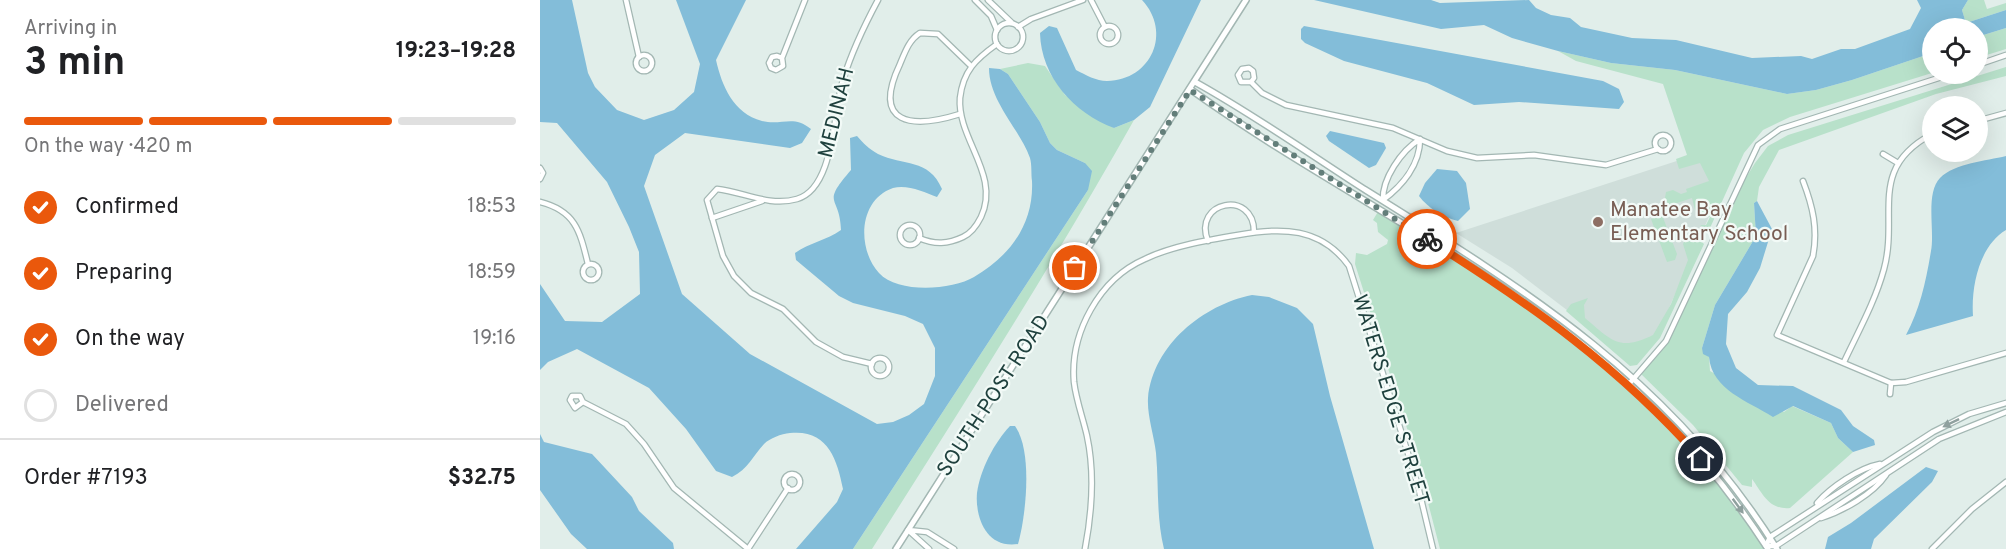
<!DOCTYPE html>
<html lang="en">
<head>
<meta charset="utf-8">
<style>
	:root { --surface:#fff; --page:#f2f2f2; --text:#202124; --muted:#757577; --line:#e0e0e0; --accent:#ea580c }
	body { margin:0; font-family:Overpass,sans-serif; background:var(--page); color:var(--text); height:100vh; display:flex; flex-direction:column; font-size:22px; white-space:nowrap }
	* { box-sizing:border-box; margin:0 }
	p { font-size:20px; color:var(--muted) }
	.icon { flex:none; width:33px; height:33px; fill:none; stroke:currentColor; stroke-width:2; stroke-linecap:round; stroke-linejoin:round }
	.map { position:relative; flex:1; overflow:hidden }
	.sheet { display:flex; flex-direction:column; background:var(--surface); width:540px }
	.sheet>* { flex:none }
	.buttons { position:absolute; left:1382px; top:18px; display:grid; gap:12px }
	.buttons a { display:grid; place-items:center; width:66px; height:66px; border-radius:50%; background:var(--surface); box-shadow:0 6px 24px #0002; font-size:30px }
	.pin { position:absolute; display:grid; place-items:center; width:51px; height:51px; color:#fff; margin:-26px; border:3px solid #fff; border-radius:50%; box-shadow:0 2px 6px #0007 }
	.courier { position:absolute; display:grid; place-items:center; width:60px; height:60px; margin:-30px; border:4px solid #ea580c; border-radius:50%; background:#fff; color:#222; box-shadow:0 2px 8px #0007 }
	.head em { font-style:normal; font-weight:700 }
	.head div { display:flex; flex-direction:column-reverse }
	.head { display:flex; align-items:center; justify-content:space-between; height:102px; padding:0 24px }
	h1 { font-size:39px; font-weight:700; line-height:45px }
	.bar { display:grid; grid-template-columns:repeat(4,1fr); gap:9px 6px; align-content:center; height:72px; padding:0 24px }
	.bar i { height:8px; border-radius:4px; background:var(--line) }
	.bar .active { background:var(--accent) }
	.bar p { grid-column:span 4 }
	.line { display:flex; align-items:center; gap:15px; padding:0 24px; border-top:2px solid var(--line) }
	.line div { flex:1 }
	ol { padding:0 24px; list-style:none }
	li { display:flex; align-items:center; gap:18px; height:66px }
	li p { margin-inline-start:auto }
	li .icon { padding:6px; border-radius:50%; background:var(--accent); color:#fff; stroke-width:4 }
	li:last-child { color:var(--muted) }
	li i { width:33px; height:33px; border:3px solid var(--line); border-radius:50% }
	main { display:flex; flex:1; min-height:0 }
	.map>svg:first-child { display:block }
	.built { fill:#cfdeda }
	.green { fill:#b8e1ca }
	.water { fill:#83bdd9 }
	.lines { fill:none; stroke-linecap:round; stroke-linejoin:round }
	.minor-casing { stroke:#a3b7b3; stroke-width:7 }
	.tertiary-casing { stroke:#a3b7b3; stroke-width:8 }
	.minor { stroke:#fff; stroke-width:4.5 }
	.tertiary { stroke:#fff; stroke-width:5 }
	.oneway { fill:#8fa09e }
	.done { stroke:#637e7a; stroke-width:6; stroke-dasharray:0 10.8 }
	.route { stroke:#ea580c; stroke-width:8 }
	.education-dot { fill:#8d6e63; stroke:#f2faf7; stroke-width:2 }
	.labels { text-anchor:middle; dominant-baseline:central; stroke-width:4.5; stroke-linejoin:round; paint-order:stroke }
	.street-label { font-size:21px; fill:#1f413e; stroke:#f2faf7 }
	.education-label { font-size:21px; fill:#785e54; stroke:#f2faf7; text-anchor:start }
</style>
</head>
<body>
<main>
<section class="sheet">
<div class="head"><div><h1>3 min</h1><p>Arriving in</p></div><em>19:23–19:28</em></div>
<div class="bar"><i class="active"></i><i class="active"></i><i class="active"></i><i></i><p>On the way · 420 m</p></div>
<ol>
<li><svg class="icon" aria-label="check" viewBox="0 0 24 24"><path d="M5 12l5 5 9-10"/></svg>Confirmed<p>18:53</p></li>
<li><svg class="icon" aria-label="check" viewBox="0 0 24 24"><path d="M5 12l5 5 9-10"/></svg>Preparing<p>18:59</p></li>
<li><svg class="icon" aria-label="check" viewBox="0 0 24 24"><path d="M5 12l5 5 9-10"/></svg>On the way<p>19:16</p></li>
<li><i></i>Delivered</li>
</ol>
<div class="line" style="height:78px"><div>Order #7193</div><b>$32.75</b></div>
</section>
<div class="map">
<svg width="1466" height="549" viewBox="0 0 1466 549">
	<rect width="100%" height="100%" fill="#e1eeea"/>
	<polygon class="built" points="1220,115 1171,212 1118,333 1104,344 1074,346 972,268 916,233 1149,157"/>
	<g class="green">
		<polygon points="1428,0 1444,0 1447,9 1466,3 1466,10 1429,22 1425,20 1422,10"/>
		<polygon points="1466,28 1466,49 1437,58 1437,37"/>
		<polygon points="1018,51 1071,63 1135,70 1247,94 1276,90 1312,80 1392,53 1392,73 1250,117 1223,130 1204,153 1170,228 1166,229 1160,225 1166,225 1170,217 1155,210 1152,198 1122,208 1120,204 1124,203 1126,192 1133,190 1141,194 1147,192 1146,189 1169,181 1160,163 1139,169 1136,159 1147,155 1123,84 1036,61"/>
		<path d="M488 63 505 66 525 95 574 128 594 120C512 266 422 407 332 549H313L548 190 545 163 517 150 510 143 500 122 468 74 460 69Z"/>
		<path d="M1466 67V76L1396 94 1239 150 1219 187 1217 201 1214 203 1216 236 1175 305 1162 348 1169 357 1170 371 1244 412 1252 406 1291 423 1298 438 1313 452 1250 508C1229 510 1223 494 1212 479V487L1202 485 1153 425 1099 372 1126 341 1190 204 1215 163 1228 146 1248 135Z"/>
		<polygon points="839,210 881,240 874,246 890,242 989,305 1089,384 1161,459 1228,549 900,549 877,460 815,264 816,253 827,255 847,244 848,240 838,232 837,223 833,220"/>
		<polygon points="1122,215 1137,254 1135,260 1127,262 1111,219"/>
		<path d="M1147 236 1157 237 1164 244 1120 338 1097 365 1090 366 1026 311 1031 304 1048 298 1044 305 1045 318C1071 340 1079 352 1113 335L1131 304 1148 260 1143 244Z"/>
	</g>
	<g class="water">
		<path d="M0 0H32L48 73 55 87 77 110 104 120 134 110 154 92 160 64 136 0H206L176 60C182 86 193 113 222 121 242 126 253 114 271 129L262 143 250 148 145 133 115 155 104 186 142 294 210 354 337 424 353 422 369 415 384 404 395 376V348L383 324 365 316 313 303 299 296 256 260 255 253C269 243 287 240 301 230 300 194 280 206 311 170L310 138 317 136C323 143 329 149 338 154 363 166 389 158 402 189L397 197C384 192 367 184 353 188 318 200 317 249 339 273 358 294 412 290 434 277 470 256 494 224 492 181 491 174 492 165 490 158 479 128 449 101 449 68L460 69 468 74 500 122 510 143 517 150 545 163 552 171 548 190 313 549H256L297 502 303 489C297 458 287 429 250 433 241 434 230 438 224 444 213 456 208 469 192 477L176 471 146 429 109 388 37 349 8 362 0 370V284L25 321 62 322 100 294 99 252 89 227 67 182 17 123 0 122Z"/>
		<path d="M602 0H661L610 107 594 120 574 128C534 113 501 77 500 33L509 26 517 28 536 70C546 75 556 81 567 81 612 80 632 32 602 0Z"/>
		<polygon points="774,0 891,0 900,3 989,0 996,8 1011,15 1030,18 1041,27 1092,38 1136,40 1212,58 1261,56 1272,59 1301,49 1315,49 1370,29 1381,8 1377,0 1428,0 1422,10 1425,20 1429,22 1466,10 1466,28 1437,37 1437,28 1392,28 1392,53 1312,80 1276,90 1247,94 1135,70 1071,63 1018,51 972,38 944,25 901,29"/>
		<polygon points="764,26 1063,81 1079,89 1084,102 1079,109 979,102 934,105 887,83 804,61 765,43 761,39 761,29"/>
		<polygon points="790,131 844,143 846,148 836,165 829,168 789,141 786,136"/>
		<path d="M1466 156V230C1439 246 1431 287 1433 316L1366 335C1380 309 1386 281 1391 251 1395 230 1385 194 1400 178 1415 163 1446 161 1466 156Z"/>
		<path d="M897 169 917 171 926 183 930 209 918 221C904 218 888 208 879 196L885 183Z"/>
		<path d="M1217 201 1232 229 1220 268 1207 292 1188 314 1186 344 1196 368 1218 385 1253 386 1301 410 1313 426 1334 440 1335 445 1313 452 1298 438 1291 423 1253 406 1233 417C1208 401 1172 390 1169 357L1163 354 1162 348 1175 305 1216 236 1214 203Z"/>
		<path d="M712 295 729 297 757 308 773 324 790 396 834 549H624C616 516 619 486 616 453 614 435 607 416 608 398 613 345 663 305 712 295Z"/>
		<path d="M470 426H475C493 451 486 516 478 544 445 549 435 515 437 493 440 470 454 443 470 426Z"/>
		<polygon points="0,434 4,442 52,454 92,497 99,511 133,543 134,549 47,549 31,534 0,490"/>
		<polygon points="1386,467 1398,471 1392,482 1334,539 1331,549 1285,549 1288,537 1311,523"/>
	</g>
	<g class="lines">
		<g class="minor-casing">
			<g id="minor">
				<polyline points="86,0 99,57"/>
				<polyline points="435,0 451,16 457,30"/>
				<polyline points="448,0 471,22"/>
				<polyline points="551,0 565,27"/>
				<circle cx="469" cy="37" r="14"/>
				<circle cx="569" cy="35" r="9"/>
				<polyline points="478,27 491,19 543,0"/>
				<circle cx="104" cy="63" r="8"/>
				<polyline points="242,58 237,56 232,57 229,63 231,68 236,70 243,66 242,58 265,0"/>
				<polyline points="1437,65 1466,55"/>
				<polyline points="711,82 714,78 713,71 709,68 702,69 698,75 701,82 711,82 722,93 746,105 853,128 907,151 937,158 994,155 1066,165 1118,149"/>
				<path d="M420 114C372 129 331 125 360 64 365 52 369 40 380 33L398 34 430 65"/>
				<polyline points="1437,121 1466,113"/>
				<circle cx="1123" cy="143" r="8"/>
				<path d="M880 139C880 165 862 186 843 200 842 179 861 151 880 139Z"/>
				<polyline points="1343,154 1358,163"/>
				<polyline points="0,168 3,173 0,179"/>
				<path d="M1263 181C1273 207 1278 229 1273 256L1237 335 1351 383 1366 382 1466 353"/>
				<path d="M0 202C36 211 40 232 48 264"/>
				<polyline points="172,218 222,201"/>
				<circle cx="370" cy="235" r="10"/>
				<path d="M379 238C395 245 408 244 423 237 432 233 437 225 441 217 461 175 417 139 420 98 423 71 436 59 457 44"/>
				<path d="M668 241C652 201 714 189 714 232"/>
				<circle cx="51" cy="272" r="8"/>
				<circle cx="340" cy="367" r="9"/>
				<path d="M1304 362C1318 332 1335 302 1344 269 1359 214 1327 169 1392 134"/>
				<path d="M332 364 303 357 276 342 243 309 211 293 194 276 183 256 167 200 177 189C204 192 229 207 257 199 295 188 293 110 303 80 312 51 324 26 338 0"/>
				<polyline points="1089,384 1126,341 1218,145 1240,129 1411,74"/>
				<polyline points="1350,394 1351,383"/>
				<polyline points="43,402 35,408 30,400 32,396 40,396 43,402 86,424 104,444 134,488 208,549"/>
				<polyline points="1466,403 1429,414 1393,432 1230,537 1226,546 1236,546 1399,439 1466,412"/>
				<circle cx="252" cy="482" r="8"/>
				<path d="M1277 503C1291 487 1319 468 1340 464"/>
				<path d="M1281 518C1303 511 1333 494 1346 475"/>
				<polyline points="208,549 248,488"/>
				<polyline points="389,549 368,530 387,532 414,549"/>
				<path d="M545 549C552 512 555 473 547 436 543 418 536 400 534 382 530 333 559 279 605 259 632 246 668 240 698 235 741 227 781 227 809 266L877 482 893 549"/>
				<polyline points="1392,549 1432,509 1466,482"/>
			</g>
		</g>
		<g class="tertiary-casing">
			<g id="tertiary">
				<path d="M655 82C713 114 768 153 824 189 988 291 1132 380 1237 549"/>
				<path d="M650 89C770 175 903 240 1021 328 1102 388 1173 464 1228 549"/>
				<polyline points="356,549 706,0"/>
			</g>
		</g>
		<use href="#minor" class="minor"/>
		<use href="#tertiary" class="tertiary"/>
	</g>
	<defs><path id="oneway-solid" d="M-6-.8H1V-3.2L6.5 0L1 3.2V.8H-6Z" transform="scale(1.5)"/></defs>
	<g class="oneway">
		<use href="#oneway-solid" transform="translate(1411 423) rotate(154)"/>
		<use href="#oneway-solid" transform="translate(1198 506) rotate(54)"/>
	</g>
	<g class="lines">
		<polyline class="done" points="535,268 650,90 887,239"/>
		<path class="route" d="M887 239C992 305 1078 366 1161 459"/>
	</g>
	<circle class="education-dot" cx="1058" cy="222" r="6"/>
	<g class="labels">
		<g class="street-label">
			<text transform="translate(297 113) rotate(-76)">MEDINAH</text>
			<text transform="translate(454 396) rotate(-57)">SOUTH POST ROAD</text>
			<text transform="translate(850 400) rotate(73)">WATERS EDGE STREET</text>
		</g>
		<g class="education-label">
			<text x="1070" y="210">Manatee Bay<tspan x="1070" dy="24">Elementary School</tspan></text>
		</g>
	</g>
</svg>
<div class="buttons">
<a><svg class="icon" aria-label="locate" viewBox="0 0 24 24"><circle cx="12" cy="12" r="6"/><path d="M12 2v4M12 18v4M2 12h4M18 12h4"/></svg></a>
<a><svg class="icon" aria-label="layers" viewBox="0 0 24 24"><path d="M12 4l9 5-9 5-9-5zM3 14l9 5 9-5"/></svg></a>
</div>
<div class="pin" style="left:535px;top:268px;background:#ea580c"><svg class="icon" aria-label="bag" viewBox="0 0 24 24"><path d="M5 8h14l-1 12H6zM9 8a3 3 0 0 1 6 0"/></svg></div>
<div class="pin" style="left:1161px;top:459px;background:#1f2937"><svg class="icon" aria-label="home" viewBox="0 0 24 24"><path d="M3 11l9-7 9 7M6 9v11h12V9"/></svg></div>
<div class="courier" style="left:887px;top:239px"><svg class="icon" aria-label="bike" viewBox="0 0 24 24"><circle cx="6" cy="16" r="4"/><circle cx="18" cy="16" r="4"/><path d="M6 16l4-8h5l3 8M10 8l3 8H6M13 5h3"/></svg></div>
</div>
</main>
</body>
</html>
